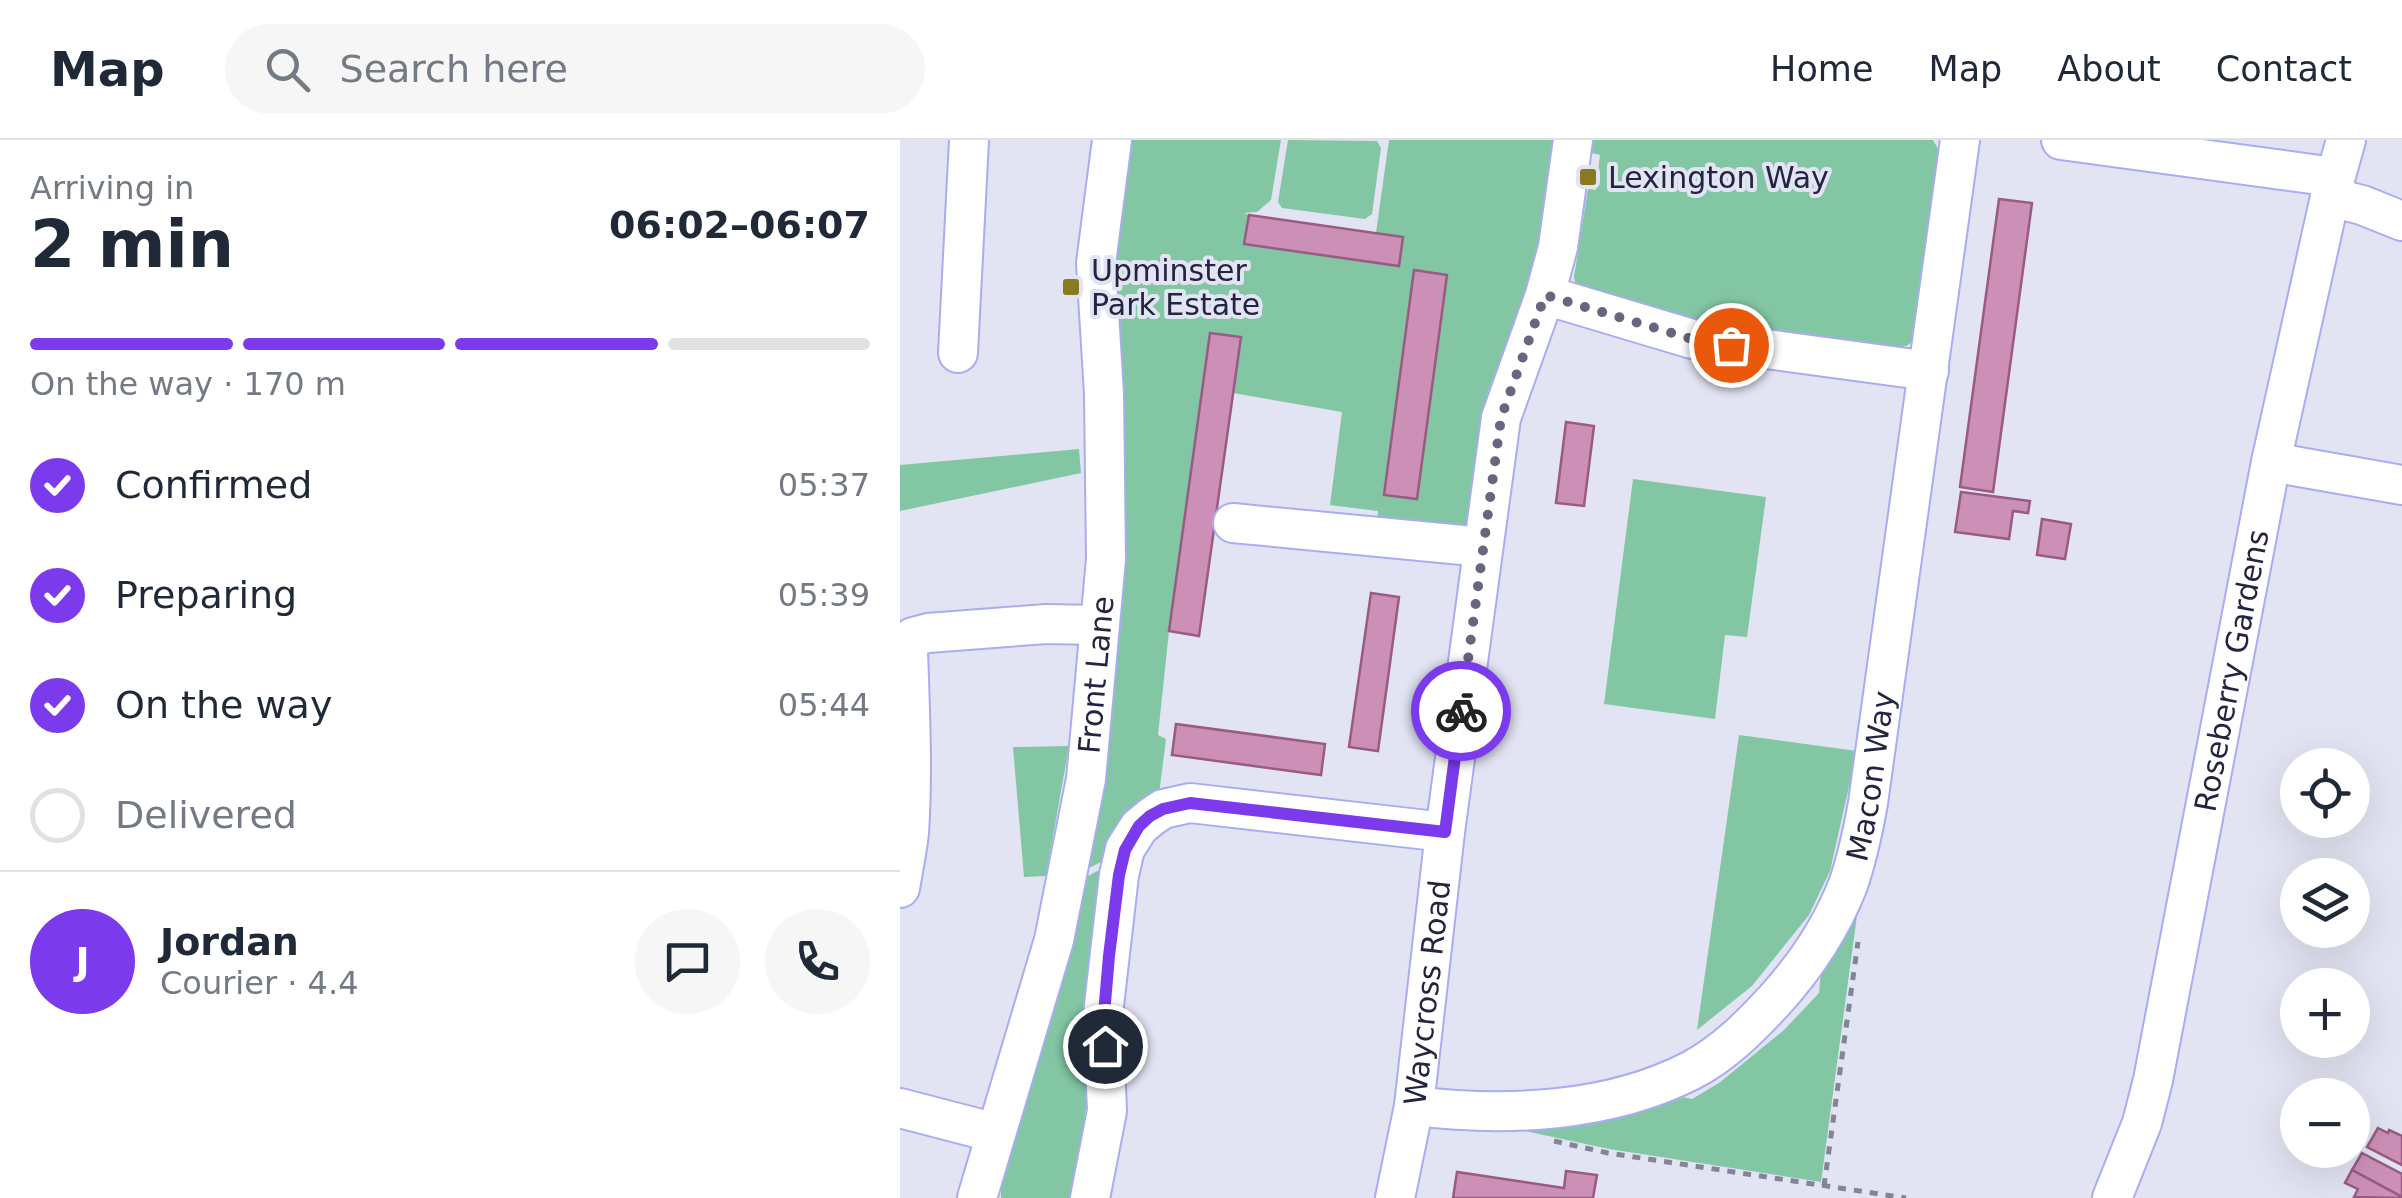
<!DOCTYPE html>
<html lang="en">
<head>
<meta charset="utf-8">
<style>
	:root { --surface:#fff; --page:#f6f6f7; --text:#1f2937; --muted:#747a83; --line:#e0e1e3; --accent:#7c3aed }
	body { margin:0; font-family:"DejaVu Sans",sans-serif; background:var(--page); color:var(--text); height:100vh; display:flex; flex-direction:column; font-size:38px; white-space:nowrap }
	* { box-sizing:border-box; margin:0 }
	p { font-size:32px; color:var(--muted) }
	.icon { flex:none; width:55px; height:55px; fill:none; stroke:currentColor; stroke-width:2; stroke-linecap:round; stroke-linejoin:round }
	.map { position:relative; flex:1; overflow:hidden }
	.side { display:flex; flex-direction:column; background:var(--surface); width:900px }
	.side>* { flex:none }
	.fabs { position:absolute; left:1380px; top:608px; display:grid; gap:20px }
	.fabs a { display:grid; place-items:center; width:90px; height:90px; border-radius:50%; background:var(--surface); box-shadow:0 10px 40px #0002; font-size:50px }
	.pin { position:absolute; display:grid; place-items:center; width:85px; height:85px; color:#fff; margin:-42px; border:5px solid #fff; border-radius:50%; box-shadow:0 2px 10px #0007 }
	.courier { position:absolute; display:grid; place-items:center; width:100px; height:100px; margin:-50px; border:8px solid #7c3aed; border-radius:50%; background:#fff; color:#222; box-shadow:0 2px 12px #0007 }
	.summary em { font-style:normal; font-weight:700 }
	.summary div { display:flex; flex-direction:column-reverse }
	.summary { display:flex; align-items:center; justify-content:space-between; height:170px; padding:0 30px }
	h1 { font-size:65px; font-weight:700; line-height:75px }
	.bar { display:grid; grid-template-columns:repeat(4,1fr); gap:15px 10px; align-content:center; height:120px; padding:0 30px }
	.bar i { height:12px; border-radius:8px; background:var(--line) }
	.bar .selected { background:var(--accent) }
	.bar p { grid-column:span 4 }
	.line { display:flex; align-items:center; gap:25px; padding:0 30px; border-top:2px solid var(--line) }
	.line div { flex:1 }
	.round { display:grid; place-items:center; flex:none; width:105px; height:105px; border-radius:52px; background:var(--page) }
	ol { padding:0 30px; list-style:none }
	li { display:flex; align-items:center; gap:30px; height:110px }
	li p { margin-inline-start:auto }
	li .icon { padding:10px; border-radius:50%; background:var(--accent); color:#fff; stroke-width:4 }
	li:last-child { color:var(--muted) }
	li i { width:55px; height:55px; border:5px solid var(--line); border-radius:50% }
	header { display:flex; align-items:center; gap:60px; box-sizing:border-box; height:140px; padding:0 50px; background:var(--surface); border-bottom:2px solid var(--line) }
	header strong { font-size:48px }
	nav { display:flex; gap:55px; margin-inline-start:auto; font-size:35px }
	.search { width:700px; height:90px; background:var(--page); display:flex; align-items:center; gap:25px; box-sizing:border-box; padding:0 35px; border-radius:55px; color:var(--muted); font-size:38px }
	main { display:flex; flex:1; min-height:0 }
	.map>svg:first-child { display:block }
	.green { fill:#82c6a3 }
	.building { fill:#cc90b7; stroke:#995a83; stroke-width:2.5 }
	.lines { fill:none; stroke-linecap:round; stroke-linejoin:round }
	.minor-casing { stroke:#a8adf2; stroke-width:42 }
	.path { stroke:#838499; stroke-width:5; stroke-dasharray:8 8; stroke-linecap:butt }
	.minor { stroke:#fff; stroke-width:38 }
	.done { stroke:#66677e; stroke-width:10; stroke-dasharray:0 18 }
	.route { stroke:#7c3aed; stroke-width:12 }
	.poi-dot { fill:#877a20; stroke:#e3e4f3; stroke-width:4 }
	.labels { text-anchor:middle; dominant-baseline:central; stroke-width:8; stroke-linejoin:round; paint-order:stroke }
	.poi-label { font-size:30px; fill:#23243f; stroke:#e3e4f3; text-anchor:start }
	.street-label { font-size:30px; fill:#23243f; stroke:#e3e4f3 }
</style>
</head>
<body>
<header>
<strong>Map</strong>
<div class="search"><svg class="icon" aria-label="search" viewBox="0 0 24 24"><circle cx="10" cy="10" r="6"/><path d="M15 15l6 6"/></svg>Search here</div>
<nav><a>Home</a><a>Map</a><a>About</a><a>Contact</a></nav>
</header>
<main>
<section class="side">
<div class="summary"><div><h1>2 min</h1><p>Arriving in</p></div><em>06:02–06:07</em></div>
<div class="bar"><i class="selected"></i><i class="selected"></i><i class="selected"></i><i></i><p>On the way · 170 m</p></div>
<ol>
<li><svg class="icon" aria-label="check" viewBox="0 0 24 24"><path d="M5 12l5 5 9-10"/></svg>Confirmed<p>05:37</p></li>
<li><svg class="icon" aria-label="check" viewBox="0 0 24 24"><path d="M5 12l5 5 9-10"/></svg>Preparing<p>05:39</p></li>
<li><svg class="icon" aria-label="check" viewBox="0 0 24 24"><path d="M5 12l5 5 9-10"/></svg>On the way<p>05:44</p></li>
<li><i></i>Delivered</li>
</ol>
<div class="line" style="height:180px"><b class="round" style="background:var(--accent);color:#fff">J</b><div><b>Jordan</b><p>Courier · 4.4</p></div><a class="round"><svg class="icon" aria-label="chat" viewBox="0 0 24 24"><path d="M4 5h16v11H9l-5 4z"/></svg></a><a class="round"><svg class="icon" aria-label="phone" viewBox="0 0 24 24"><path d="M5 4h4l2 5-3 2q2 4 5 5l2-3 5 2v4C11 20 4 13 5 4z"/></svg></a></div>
</section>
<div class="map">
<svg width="1502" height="1058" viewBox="0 0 1502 1058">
	<rect width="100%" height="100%" fill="#e3e4f3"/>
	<g class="green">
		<polygon points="227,0 381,0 371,60 357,72 344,73 349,75 345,104 476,93 489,0 652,0 644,79 631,141 588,252 578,304 567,385 559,395 476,389 478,371 430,365 442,272 333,253 310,193 269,491 258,595 266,599 259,654 207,719 181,732 213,104"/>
		<polygon points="388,0 477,1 481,8 472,74 465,79 382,68 378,62"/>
		<polygon points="694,0 1033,0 1045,21 1016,198 1008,205 999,209 791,187 676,147 674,137 688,49 696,50 700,15 692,13"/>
		<polygon points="179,309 181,333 0,371 0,325"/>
		<polygon points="733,339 866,357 847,497 825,495 815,579 704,564"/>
		<polygon points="839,595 957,611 930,731 909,775 852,846 797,890"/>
		<polygon points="169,606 146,736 124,737 113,607"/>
		<polygon points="209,725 188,952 174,1058 101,1058 101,1027 182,739"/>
		<polygon points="958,768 921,1042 709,1009 625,991 626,987 777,956 792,959 819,943 884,890 919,853 921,831 944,799"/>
	</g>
	<g class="building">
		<polygon points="1099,59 1132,63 1093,352 1060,347"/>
		<polygon points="349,75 503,97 499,126 344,104"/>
		<polygon points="514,130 547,135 517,359 484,355"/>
		<polygon points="310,193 341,197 299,496 269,491"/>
		<polygon points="666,282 694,286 684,366 656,363"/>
		<polygon points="1061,352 1130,361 1128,373 1113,371 1109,399 1055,392"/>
		<polygon points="1142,379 1171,384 1165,419 1137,415"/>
		<polygon points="471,453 499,457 478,611 449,607"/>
		<polygon points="276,584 425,604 421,635 272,615"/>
		<polygon points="1478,988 1488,993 1489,990 1502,996 1502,1025 1467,1007"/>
		<polygon points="1462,1013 1502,1034 1502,1057 1452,1030"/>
		<polygon points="1452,1030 1502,1057 1502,1058 1454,1057 1458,1049 1445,1043"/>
		<polygon points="666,1031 697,1035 693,1058 553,1058 557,1032 664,1048"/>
	</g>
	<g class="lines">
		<g class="minor-casing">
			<g id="minor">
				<polyline points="1161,0 1434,37"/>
				<polyline points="1430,57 1462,65 1502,81"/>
				<polyline points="645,155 792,199 1029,231"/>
				<polyline points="58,213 69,0"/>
				<polyline points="1371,322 1502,345"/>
				<polyline points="333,383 583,407"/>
				<path d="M0 748C3 730 7 711 9 693 13 632 10 571 8 510L13 497 28 493 146 484 199 485"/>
				<path id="s1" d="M514 966C605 977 709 973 792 930 824 913 850 887 874 861 905 827 931 788 948 745 957 719 963 691 968 663L1060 0"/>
				<polyline points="0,968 96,993"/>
				<path id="s2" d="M77 1058 154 800 186 639 206 419 204 254 196 123 212 0"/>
				<polyline points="190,1058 207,971 203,874 219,735 225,709 239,687 251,677 263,669 290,663 545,692"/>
				<path id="s3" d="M495 1058 514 966 545 692 601 278 645 155 658 107 673 0"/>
				<path id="s4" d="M1212 1058 1242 983 1253 940 1371 322 1430 57 1446 0"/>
			</g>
		</g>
		<g class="path">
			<polyline points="654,1001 708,1013 1006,1058"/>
			<polyline points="924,1046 958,802"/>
		</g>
		<use href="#minor" class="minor"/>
	</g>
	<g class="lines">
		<polyline class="done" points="561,571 601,278 645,155 792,199 831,205"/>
		<polyline class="route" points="205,906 204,874 209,816 219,735 225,710 239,686 250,676 263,669 290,663 545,692 561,571"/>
	</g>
	<g class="poi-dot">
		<rect x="678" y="27" width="20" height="20" rx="5"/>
		<rect x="161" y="137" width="20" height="20" rx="5"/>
	</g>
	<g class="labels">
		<g class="poi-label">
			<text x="708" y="37">Lexington Way</text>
			<text x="191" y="130">Upminster<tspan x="191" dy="34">Park Estate</tspan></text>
		</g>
		<g class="street-label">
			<text stroke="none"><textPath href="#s4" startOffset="542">Roseberry Gardens</textPath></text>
			<text stroke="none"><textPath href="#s2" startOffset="538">Front Lane</textPath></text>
			<text stroke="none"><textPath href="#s1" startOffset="642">Macon Way</textPath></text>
			<text stroke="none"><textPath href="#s3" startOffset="208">Waycross Road</textPath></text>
		</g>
	</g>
</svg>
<div class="fabs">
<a><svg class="icon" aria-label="locate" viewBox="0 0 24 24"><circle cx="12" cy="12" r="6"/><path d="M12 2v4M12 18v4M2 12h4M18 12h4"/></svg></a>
<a><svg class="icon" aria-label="layers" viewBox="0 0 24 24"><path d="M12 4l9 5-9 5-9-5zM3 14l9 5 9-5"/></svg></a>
<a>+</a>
<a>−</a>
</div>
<div class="pin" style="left:831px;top:205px;background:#ea580c"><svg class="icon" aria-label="bag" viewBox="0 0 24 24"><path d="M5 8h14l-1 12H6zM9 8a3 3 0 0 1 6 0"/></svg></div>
<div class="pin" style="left:205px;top:906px;background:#1f2937"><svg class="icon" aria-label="home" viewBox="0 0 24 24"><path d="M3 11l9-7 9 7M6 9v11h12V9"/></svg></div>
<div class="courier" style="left:561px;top:571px"><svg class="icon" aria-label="bike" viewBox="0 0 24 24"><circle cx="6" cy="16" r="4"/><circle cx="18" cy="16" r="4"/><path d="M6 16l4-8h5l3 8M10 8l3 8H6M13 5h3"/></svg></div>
</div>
</main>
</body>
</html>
